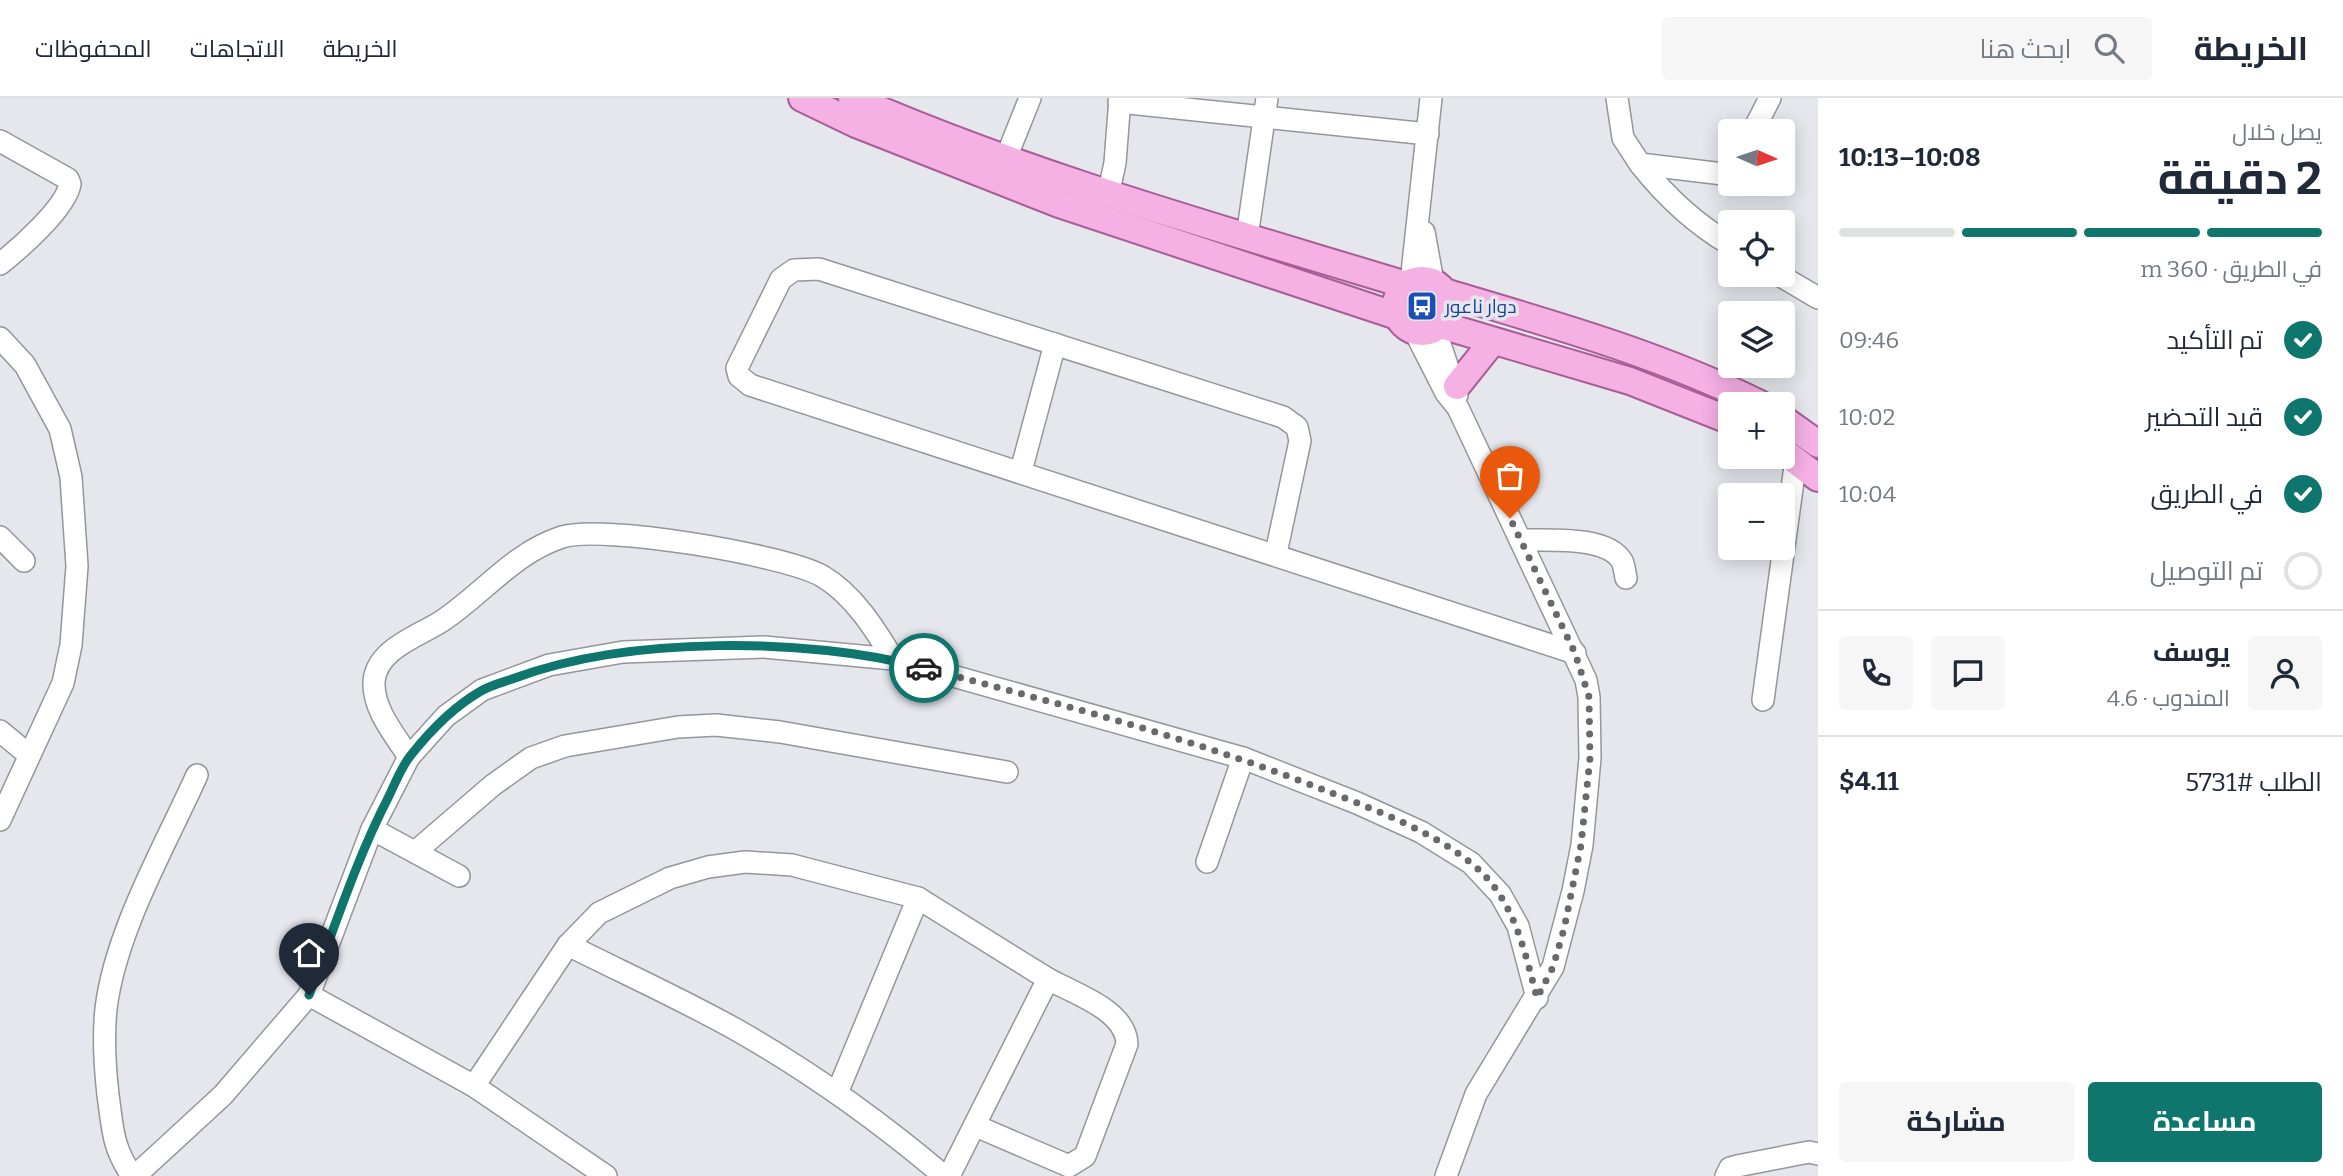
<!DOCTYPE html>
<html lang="ar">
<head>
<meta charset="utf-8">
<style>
	:root { --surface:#fff; --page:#f6f6f7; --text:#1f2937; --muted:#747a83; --line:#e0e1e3; --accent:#0f766e }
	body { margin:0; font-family:Bitter,Cairo,serif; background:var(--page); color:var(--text); direction:rtl; height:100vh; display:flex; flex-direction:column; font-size:26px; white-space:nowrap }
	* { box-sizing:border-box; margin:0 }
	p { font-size:23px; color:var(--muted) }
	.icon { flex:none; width:38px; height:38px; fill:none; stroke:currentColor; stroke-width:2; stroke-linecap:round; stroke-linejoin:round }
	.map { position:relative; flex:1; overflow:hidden; direction:ltr }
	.panel { display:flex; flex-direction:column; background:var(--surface); width:525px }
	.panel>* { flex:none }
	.needle { width:46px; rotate:93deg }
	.tools { position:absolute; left:1718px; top:21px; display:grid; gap:14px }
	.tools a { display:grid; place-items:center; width:77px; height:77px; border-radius:7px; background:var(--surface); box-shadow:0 4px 18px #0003; font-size:35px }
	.pin { position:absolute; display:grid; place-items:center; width:60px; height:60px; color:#fff; margin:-72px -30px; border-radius:50% 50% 50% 0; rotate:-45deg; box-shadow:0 0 7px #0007 }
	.pin .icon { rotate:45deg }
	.courier { position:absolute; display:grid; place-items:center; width:70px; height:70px; margin:-35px; border:5px solid #0f766e; border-radius:50%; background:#fff; color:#222; box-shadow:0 2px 9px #0007 }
	.head em { font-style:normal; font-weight:700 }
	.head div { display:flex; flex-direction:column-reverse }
	.head { display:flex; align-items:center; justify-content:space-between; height:119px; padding:0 21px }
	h1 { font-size:46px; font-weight:700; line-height:52px }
	.bar { display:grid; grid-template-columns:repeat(4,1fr); gap:10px 7px; align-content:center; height:84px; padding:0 21px }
	.bar i { height:9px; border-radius:5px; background:var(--line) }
	.bar .current { background:var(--accent) }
	.bar p { grid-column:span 4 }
	.line { display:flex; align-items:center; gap:18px; padding:0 21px; border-top:2px solid var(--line) }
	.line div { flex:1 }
	.round { display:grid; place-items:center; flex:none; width:74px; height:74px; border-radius:7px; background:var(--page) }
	ol { padding:0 21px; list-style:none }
	li { display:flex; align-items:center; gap:21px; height:77px }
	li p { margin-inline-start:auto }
	li .icon { padding:7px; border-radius:50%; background:var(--accent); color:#fff; stroke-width:4 }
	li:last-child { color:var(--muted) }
	li i { width:38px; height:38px; border:4px solid var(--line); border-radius:50% }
	.primary-button { display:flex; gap:14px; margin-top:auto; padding:14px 21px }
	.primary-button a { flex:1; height:80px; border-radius:7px; background:var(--accent); color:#fff; font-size:28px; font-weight:700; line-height:80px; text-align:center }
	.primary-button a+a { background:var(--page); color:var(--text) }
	header { display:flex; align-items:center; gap:42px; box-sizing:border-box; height:98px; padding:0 35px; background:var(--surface); border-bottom:2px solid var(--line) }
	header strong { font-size:33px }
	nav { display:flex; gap:38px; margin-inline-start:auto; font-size:24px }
	.search { width:490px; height:63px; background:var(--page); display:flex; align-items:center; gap:18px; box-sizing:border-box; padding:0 24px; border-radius:7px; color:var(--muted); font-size:26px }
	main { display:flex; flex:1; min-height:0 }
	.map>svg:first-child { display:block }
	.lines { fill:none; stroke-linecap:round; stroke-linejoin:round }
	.minor-casing { stroke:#94969b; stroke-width:24 }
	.major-casing { stroke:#a75d96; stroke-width:30 }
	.minor { stroke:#fff; stroke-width:21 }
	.major { stroke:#f5b0e4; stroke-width:26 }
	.done { stroke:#68696c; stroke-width:7; stroke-dasharray:0 12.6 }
	.route { stroke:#0f766e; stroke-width:9 }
	.labels { text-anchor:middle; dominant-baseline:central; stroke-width:7; stroke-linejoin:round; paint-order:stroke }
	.transit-label { font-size:19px; fill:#164399; stroke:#e5e7ed; text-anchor:start }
</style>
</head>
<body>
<header>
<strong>الخريطة</strong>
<div class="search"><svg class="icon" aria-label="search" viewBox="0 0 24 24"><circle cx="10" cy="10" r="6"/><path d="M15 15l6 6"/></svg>ابحث هنا</div>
<nav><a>الخريطة</a><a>الاتجاهات</a><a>المحفوظات</a></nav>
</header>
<main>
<section class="panel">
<div class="head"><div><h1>2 دقيقة</h1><p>يصل خلال</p></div><em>10:08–10:13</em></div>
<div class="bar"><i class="current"></i><i class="current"></i><i class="current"></i><i></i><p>في الطريق · 360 m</p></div>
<ol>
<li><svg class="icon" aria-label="check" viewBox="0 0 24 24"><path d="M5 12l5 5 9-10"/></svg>تم التأكيد<p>09:46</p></li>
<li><svg class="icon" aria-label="check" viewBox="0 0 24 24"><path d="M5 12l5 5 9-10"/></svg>قيد التحضير<p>10:02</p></li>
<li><svg class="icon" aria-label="check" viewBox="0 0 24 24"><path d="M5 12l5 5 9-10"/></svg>في الطريق<p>10:04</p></li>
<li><i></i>تم التوصيل</li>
</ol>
<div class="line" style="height:126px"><a class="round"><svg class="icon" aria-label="person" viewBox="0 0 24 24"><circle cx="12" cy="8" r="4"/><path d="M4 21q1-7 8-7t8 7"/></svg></a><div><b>يوسف</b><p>المندوب · 4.6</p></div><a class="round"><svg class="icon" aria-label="chat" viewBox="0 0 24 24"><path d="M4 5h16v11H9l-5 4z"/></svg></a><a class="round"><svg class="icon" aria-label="phone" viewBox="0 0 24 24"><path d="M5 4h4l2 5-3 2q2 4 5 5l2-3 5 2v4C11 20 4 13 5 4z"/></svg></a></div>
<div class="line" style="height:91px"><div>الطلب #5731</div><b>$4.11</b></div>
<div class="primary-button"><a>مساعدة</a><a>مشاركة</a></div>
</section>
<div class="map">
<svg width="1818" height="1078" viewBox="0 0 1818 1078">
	<rect width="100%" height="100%" fill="#e5e7ed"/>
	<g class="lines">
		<g class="minor-casing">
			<g id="minor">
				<polyline points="1617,0 1623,40 1640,66 1723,76 1731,73"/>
				<polyline points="1119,4 1428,36"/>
				<polyline points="1753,33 1770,0"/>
				<path d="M0 43 68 81 70 86C66 110 19 151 0 166"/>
				<polyline points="1006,60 1030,0"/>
				<path d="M1640 66C1666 99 1695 126 1731 147"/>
				<polyline points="1108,97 1115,65 1120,0"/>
				<polyline points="1424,134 1433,184"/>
				<polyline points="1247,139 1267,0"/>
				<polyline points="1779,177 1818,200"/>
				<polyline points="1411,184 1431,0"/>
				<polyline points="1435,231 1457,297"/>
				<polyline points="1415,234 1446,295 1458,310 1586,582 1589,599 1590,660 1582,747 1573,793 1553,869 1476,996 1446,1078"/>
				<polyline points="0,240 25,267 60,331 71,379 77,468 71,547 63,585 0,722"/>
				<polyline points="1021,373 1055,246"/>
				<polyline points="0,439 24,463"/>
				<path d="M1520 442C1547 443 1606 437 1622 463 1624 467 1625 475 1626 480"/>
				<polyline points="1276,455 1300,343 1297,329 1283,319 819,171 794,172 781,181 737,270 739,278 750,287 1575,555"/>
				<polyline points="1763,602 1796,361"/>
				<polyline points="0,633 29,657"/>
				<path d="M409 659C395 637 373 612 374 584 376 551 419 538 442 523 484 495 513 455 562 439 602 426 785 457 822 478 853 496 875 531 893 561"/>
				<polyline points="372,731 459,778"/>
				<polyline points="415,754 493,687 531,660 565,648 678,629 716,627 780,634 1007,674"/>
				<polyline points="1207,764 1243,660"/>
				<path d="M568 847C624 875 681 901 735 931 809 973 879 1023 944 1078"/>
				<polyline points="309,897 474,988 606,1078"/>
				<polyline points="474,988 568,847 599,815 670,780 708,769 745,764 792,767 918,800 1048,881 949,1078"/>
				<polyline points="837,995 918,800"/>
				<path d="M976 1028 1069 1068 1085 1058 1127 946C1126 912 1075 896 1048 881"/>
				<path d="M132 1078C112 1048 113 1032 108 997 105 970 103 939 106 911 115 834 165 748 197 677"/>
				<polyline points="135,1078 223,997 309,897 372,731 409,659 446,618 482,592 549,567 623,554 764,549 893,561 1243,660 1357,705 1421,734 1471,765 1500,796 1518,828 1537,900"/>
				<polyline points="1726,1078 1730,1070 1737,1068 1809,1054 1818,1056"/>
			</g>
		</g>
		<g class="major-casing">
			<g id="major">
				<polyline points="802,0 856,26 1059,106 1397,218"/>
				<path d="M852 0C1031 78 1219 130 1406 187"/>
				<circle cx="1422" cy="208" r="26"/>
				<path d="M1444 194C1552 226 1659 256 1760 306"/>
				<polyline points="1441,227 1630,283 1731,323"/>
				<polyline points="1457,288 1493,243"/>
				<polyline points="1783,321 1818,346"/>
				<polyline points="1783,353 1818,380"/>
			</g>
		</g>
		<use href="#minor" class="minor"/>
		<use href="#major" class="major"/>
	</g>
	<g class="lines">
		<path class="done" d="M924 570C1057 605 1191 640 1319 690 1370 710 1427 730 1471 765 1513 798 1524 850 1537 900L1553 869 1564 831 1581 747 1590 660 1589 599 1575 555 1510 420"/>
		<path class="route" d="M309 897C334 831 356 762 388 700 395 686 401 669 411 657 430 633 453 609 481 593 491 587 504 584 515 580 629 538 808 539 924 570"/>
	</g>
	<defs>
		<g id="bus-square" transform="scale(1.575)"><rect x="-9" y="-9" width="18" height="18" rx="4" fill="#1a4fb4" stroke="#e5e7ed"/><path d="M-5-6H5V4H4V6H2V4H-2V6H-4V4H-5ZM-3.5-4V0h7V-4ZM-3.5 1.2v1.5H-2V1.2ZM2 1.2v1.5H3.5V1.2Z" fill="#fff"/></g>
	</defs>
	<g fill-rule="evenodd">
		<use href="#bus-square" x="1422" y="208"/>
	</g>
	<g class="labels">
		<g class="transit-label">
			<text x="1445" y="208">دوار ناعور</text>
		</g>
	</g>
</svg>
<div class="tools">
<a><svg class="needle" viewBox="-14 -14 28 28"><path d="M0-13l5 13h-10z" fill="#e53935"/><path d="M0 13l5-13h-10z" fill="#747a83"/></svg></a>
<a><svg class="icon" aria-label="locate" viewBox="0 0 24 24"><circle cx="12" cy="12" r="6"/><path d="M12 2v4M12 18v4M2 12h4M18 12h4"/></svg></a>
<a><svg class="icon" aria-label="layers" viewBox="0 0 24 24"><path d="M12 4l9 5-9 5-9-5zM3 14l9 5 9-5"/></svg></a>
<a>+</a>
<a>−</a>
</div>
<div class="pin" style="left:1510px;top:420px;background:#ea580c"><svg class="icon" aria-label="bag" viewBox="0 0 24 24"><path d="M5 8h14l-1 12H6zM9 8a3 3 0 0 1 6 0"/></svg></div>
<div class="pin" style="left:309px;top:897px;background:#1f2937"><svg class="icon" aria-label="home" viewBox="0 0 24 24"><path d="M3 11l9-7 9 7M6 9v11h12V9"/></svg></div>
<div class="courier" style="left:924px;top:570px"><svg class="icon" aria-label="car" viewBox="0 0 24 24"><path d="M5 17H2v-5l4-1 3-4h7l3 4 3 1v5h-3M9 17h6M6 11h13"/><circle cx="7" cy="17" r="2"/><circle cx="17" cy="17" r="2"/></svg></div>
</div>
</main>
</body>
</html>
